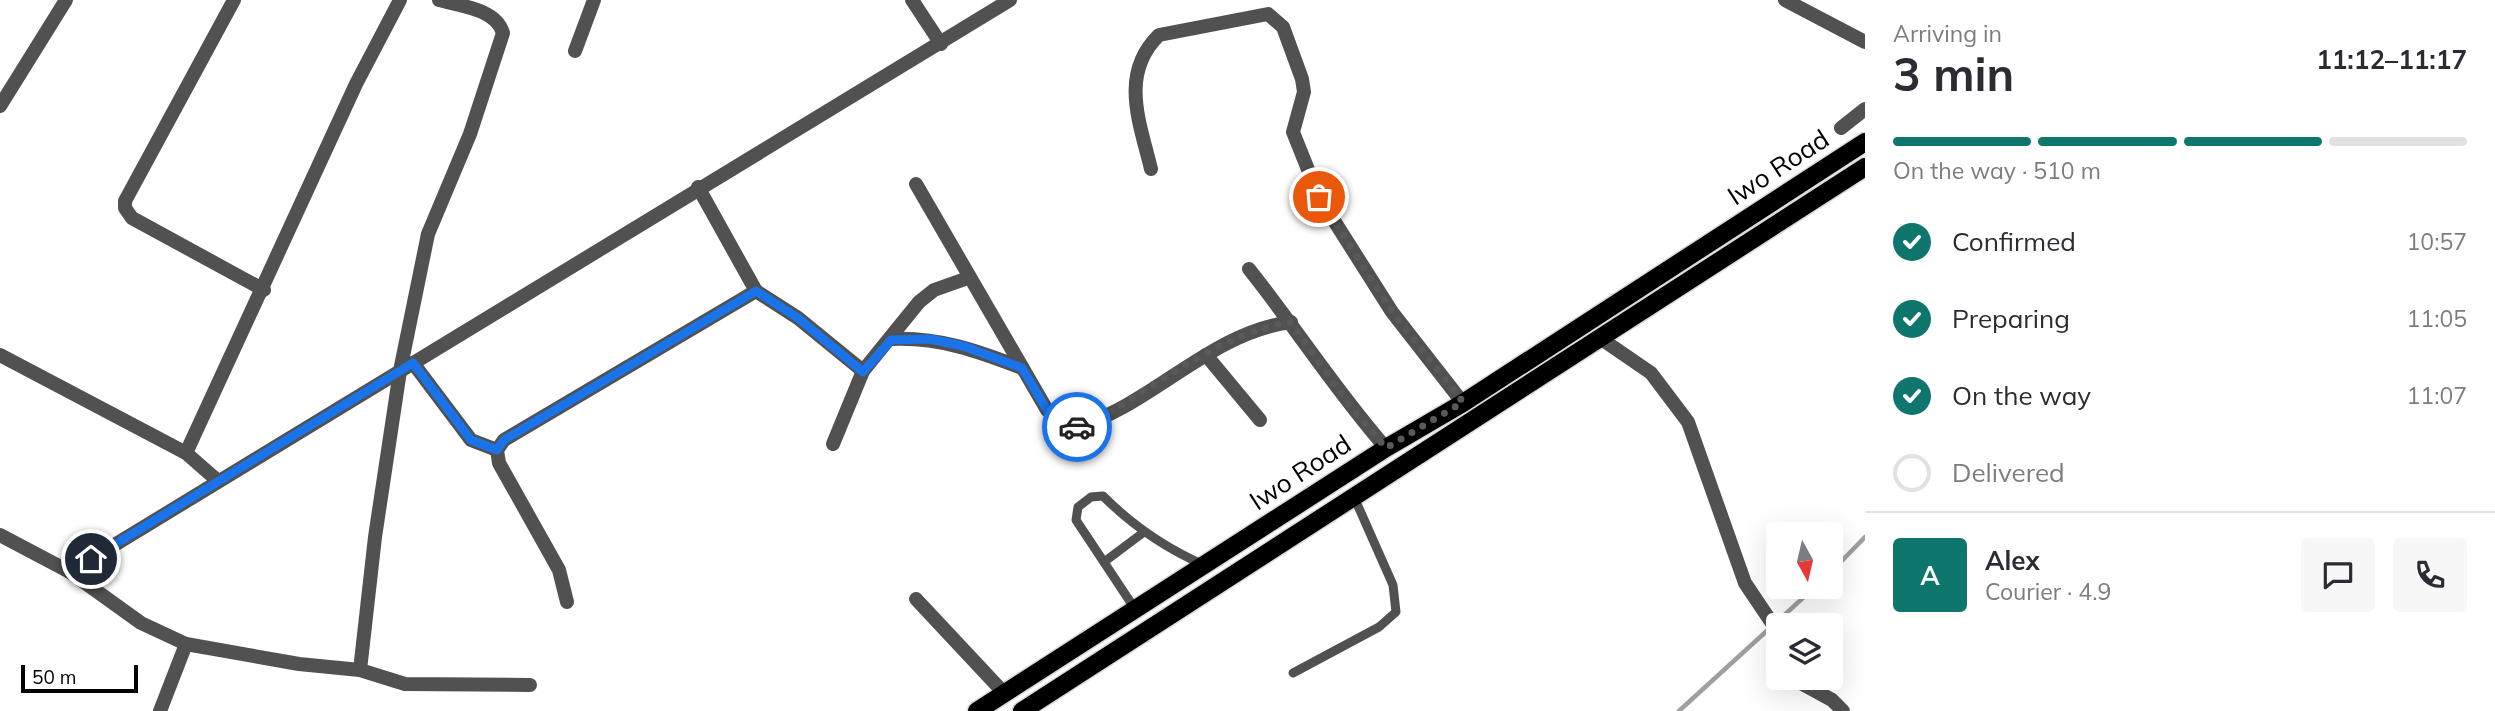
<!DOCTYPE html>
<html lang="en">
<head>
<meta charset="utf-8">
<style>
	:root { --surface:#fff; --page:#f7f7f7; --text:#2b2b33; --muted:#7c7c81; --line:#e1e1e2; --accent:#0f766e }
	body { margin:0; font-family:Mulish,sans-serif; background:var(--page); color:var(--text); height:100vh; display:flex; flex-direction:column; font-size:26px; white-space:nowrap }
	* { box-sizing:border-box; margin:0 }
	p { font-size:23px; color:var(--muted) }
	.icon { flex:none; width:38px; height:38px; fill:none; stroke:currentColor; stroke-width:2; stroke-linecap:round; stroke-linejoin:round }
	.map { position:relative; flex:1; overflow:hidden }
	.drawer { display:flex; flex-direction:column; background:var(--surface); width:630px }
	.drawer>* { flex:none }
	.needle { width:46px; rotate:172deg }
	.controls { position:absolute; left:1766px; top:522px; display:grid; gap:14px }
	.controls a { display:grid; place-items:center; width:77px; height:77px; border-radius:7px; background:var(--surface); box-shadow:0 7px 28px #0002; font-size:35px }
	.scale { position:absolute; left:21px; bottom:18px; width:117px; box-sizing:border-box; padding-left:7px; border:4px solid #000; border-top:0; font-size:19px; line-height:24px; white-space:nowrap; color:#000; -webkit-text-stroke:5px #fff; paint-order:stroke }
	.pin { position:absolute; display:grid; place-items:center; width:60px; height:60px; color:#fff; margin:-30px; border:4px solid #fff; border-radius:50%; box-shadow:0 2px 7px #0007 }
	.courier { position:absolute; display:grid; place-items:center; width:70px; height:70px; margin:-35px; border:5px solid #1a73e8; border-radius:50%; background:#fff; color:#222; box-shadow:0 2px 9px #0007 }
	.head em { font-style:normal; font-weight:700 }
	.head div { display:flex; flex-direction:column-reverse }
	.head { display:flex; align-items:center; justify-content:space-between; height:119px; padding:0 28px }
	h1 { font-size:46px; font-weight:700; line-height:52px }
	.bar { display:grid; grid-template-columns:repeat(4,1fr); gap:10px 7px; align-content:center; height:84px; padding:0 28px }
	.bar i { height:9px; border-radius:5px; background:var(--line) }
	.bar .selected { background:var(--accent) }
	.bar p { grid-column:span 4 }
	.line { display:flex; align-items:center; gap:18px; padding:0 28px; border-top:2px solid var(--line) }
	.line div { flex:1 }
	.round { display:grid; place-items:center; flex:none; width:74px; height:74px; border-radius:7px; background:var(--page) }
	ol { padding:0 28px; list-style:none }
	li { display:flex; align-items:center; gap:21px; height:77px }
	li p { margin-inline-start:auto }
	li .icon { padding:7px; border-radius:50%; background:var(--accent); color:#fff; stroke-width:4 }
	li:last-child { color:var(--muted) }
	li i { width:38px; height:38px; border:4px solid var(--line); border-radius:50% }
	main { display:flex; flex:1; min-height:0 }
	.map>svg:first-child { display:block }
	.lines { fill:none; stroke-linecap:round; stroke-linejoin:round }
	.stream { stroke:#9f9f9f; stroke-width:4.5 }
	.primary-casing { stroke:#dbdbdb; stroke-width:21 }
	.lane { stroke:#515151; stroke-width:9 }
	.street { stroke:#515151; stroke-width:14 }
	.primary { stroke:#000; stroke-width:18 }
	.done { stroke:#595959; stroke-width:7; stroke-dasharray:0 12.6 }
	.route { stroke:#1a73e8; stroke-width:9 }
	.labels { text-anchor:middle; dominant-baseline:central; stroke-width:5; stroke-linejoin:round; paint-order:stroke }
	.street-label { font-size:26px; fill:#000; stroke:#fff }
</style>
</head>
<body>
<main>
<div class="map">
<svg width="1865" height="711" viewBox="0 0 1865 711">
	<rect width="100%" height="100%" fill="#fff"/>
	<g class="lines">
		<g class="stream">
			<polyline points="1830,573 1865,537"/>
			<polyline points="1679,711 1816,586"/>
		</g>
		<g class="primary-casing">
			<g id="primary">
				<polyline points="977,711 1386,448 1463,403 1865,142"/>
				<polyline points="1022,711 1865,167"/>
			</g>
		</g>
		<g class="lane">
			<polyline points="1104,562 1144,532"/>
			<path d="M1135 609 1076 520 1078 507 1091 497 1103 496C1134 527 1165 548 1204 565"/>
			<polyline points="1293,673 1379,627 1396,612 1393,585 1354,497"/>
		</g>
		<g class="street">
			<polyline points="234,0 125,201 125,208 132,218 264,290"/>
			<polyline points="912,0 941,44"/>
			<polyline points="1785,0 1865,42"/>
			<polyline points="575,51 594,0"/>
			<polyline points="0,106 66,0"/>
			<polyline points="1841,128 1865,109"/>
			<path d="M1151 169C1140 123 1119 74 1159 35L1268 14 1283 27 1302 79 1304 92 1293 132 1319 197 1392 312 1463 403"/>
			<path d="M916 184 1047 410 1073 428C1151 407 1208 333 1291 322"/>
			<polyline points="698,187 756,291 798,318 863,371"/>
			<path d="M1249 269C1296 328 1336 391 1386 448"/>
			<polyline points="1600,338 1651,373 1688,422 1745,583 1778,632"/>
			<path d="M892 339C939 337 978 351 1022 368"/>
			<polyline points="0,355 186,453 218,481"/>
			<polyline points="1206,355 1260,420"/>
			<polyline points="413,363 471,440 497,450"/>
			<polyline points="833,444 863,371 919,302 934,290 968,278"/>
			<polyline points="186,453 356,84 400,0"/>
			<polyline points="0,535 70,572 141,623 186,644 299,664 360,670 405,684 530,685"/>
			<polyline points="70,572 1010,0"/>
			<polyline points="916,599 1004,693"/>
			<polyline points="567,602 559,570 499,463 497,450 504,440 756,291"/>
			<path d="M360 670 375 537 400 371 428 234 470 134 503 33C496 9 461 6 439 0"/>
			<polyline points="1790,677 1832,700 1843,711"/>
			<polyline points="160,711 186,644"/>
		</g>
		<use href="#primary" class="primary"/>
	</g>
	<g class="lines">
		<path class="done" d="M1077 427 1094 422C1152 388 1224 331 1291 322L1348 404 1386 448 1463 402 1392 312 1319 197"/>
		<polyline class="route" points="91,559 413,363 471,440 497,450 504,440 756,291 798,318 863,372 891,340 930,339 963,346 1022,368 1047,410 1073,428 1077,427"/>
	</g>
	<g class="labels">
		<g class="street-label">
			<text transform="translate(1778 167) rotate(-33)">Iwo Road</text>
			<text transform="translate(1300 472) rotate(-33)">Iwo Road</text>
		</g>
	</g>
</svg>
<div class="controls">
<a><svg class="needle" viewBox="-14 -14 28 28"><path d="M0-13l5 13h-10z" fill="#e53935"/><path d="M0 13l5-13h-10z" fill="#7c7c81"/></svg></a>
<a><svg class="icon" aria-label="layers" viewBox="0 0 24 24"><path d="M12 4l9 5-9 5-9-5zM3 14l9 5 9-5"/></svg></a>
</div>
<div class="scale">50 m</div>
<div class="pin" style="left:1319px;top:197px;background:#ea580c"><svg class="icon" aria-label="bag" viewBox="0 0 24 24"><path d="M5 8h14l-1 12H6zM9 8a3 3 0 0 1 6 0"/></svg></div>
<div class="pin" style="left:91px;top:559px;background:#1f2937"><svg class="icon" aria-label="home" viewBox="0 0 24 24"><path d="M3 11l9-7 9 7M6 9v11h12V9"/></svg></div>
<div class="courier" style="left:1077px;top:427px"><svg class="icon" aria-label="car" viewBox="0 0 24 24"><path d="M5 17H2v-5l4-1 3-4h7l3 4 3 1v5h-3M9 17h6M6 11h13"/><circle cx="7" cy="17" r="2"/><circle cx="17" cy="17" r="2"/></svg></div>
</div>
<section class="drawer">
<div class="head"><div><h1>3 min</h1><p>Arriving in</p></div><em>11:12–11:17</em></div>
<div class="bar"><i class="selected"></i><i class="selected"></i><i class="selected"></i><i></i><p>On the way · 510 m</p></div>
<ol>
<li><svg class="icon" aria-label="check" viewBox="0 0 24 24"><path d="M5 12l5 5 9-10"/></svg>Confirmed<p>10:57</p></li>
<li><svg class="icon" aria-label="check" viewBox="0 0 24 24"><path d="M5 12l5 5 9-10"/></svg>Preparing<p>11:05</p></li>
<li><svg class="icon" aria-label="check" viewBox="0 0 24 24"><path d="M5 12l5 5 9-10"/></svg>On the way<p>11:07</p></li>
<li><i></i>Delivered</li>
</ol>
<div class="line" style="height:126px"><b class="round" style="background:var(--accent);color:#fff">A</b><div><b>Alex</b><p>Courier · 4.9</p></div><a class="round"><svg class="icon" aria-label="chat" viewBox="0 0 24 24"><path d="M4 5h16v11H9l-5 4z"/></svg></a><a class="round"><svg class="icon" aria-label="phone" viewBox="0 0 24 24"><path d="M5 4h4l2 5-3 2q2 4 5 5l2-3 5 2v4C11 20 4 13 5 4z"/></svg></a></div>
</section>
</main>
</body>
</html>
